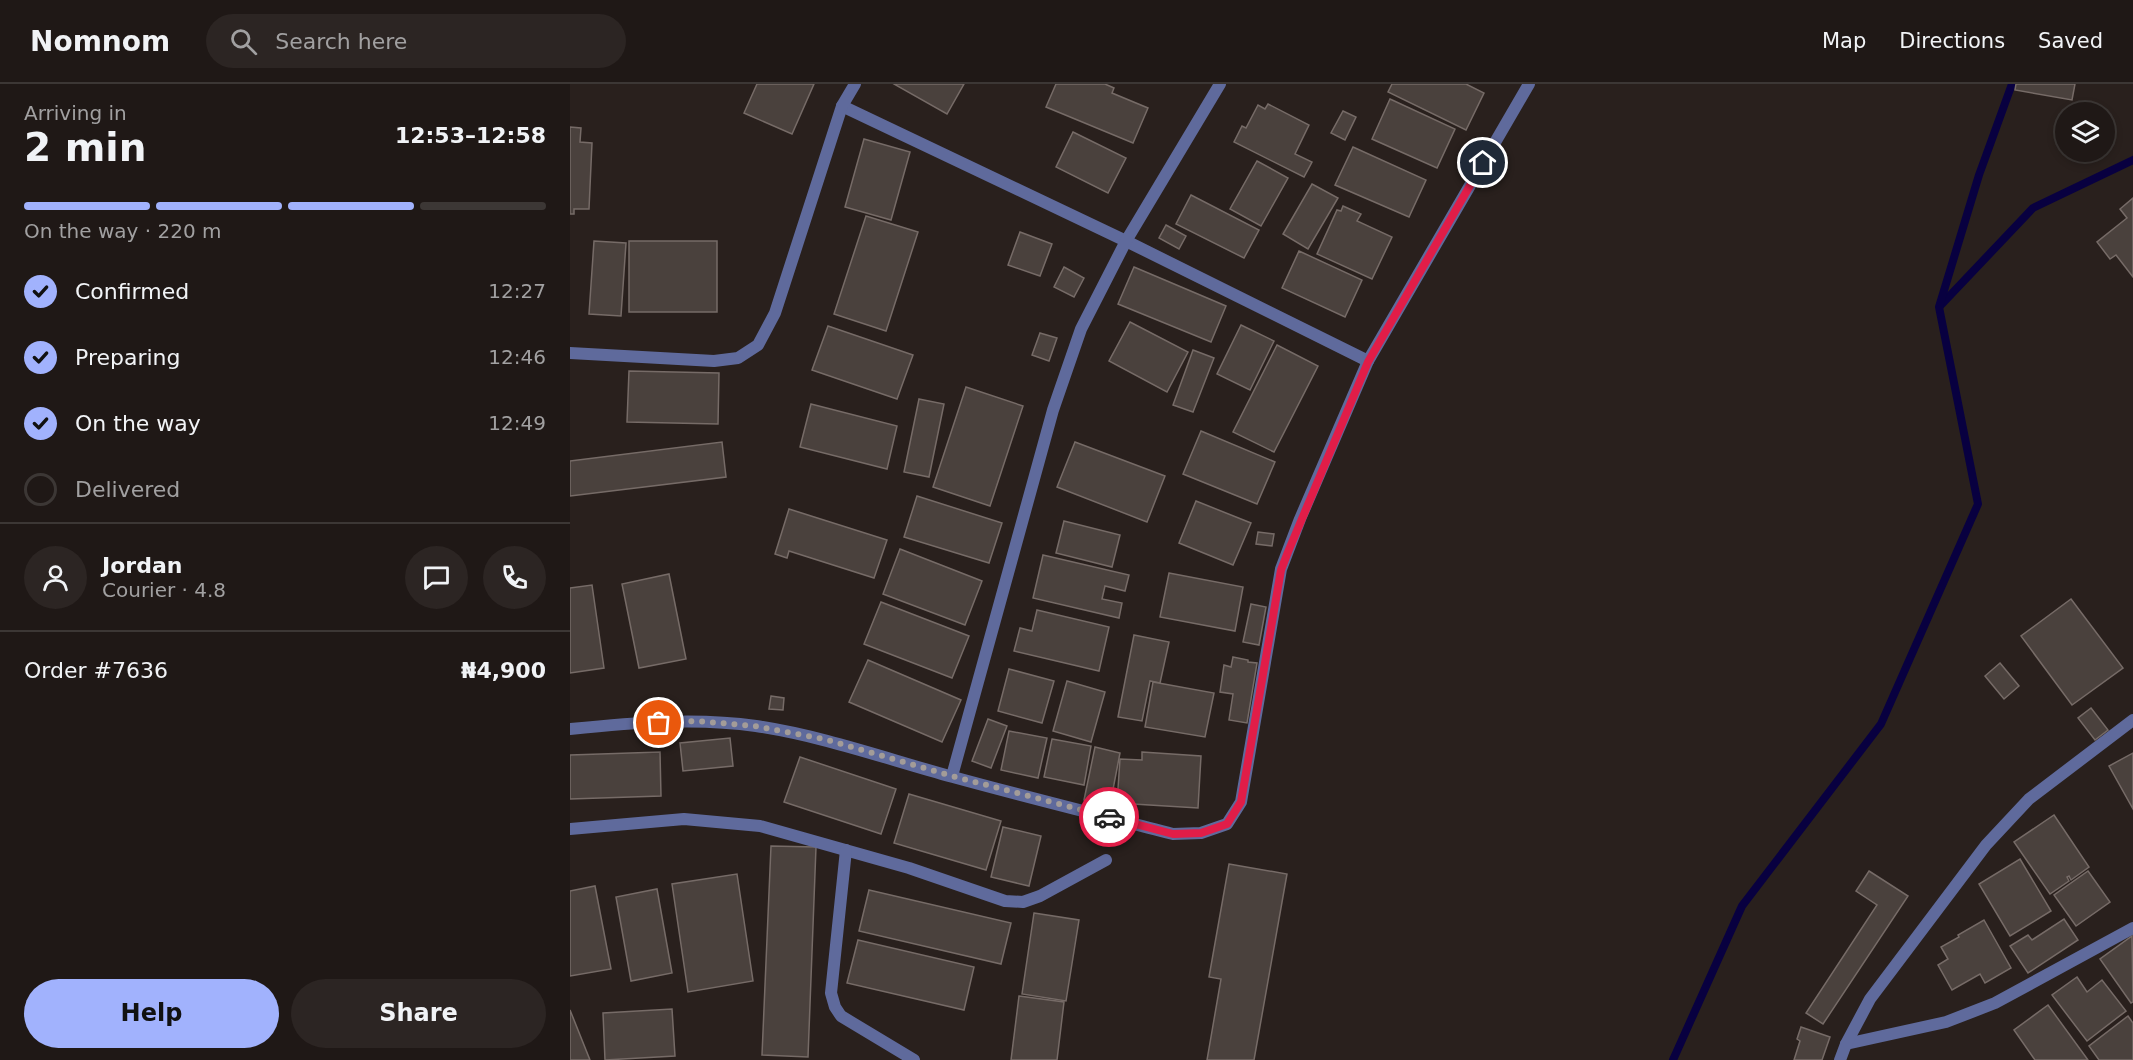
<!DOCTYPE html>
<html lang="en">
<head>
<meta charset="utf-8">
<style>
	:root { --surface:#1f1816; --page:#2c2523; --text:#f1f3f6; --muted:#a1a0a1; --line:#3c3735; --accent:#a1b2fd }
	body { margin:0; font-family:"DejaVu Sans",sans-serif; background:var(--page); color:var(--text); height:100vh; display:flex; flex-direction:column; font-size:22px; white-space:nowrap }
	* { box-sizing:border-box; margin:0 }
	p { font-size:20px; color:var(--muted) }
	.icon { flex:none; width:33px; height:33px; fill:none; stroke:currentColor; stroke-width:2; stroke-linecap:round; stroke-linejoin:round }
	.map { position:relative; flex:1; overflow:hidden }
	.panel { display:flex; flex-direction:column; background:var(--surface); width:570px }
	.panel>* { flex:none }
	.buttons { position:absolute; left:1485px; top:18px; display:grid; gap:12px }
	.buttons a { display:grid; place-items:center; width:60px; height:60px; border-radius:50%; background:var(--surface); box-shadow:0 3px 9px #0003,0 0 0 2px var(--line); font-size:30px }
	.pin { position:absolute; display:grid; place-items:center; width:51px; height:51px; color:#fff; margin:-26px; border:3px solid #fff; border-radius:50%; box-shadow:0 2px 6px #0007 }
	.courier { position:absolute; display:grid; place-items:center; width:60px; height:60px; margin:-30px; border:4px solid #e11d48; border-radius:50%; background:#fff; color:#222; box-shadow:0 2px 8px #0007 }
	.headline em { font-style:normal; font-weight:600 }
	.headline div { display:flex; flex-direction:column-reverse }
	.headline { display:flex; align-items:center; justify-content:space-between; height:102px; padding:0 24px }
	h1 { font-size:39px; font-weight:600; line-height:45px }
	.bar { display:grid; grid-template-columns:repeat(4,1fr); gap:9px 6px; align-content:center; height:72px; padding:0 24px }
	.bar i { height:8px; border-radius:4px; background:var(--line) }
	.bar .selected { background:var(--accent) }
	.bar p { grid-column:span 4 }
	.line { display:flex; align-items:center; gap:15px; padding:0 24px; border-top:2px solid var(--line) }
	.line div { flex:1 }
	.round { display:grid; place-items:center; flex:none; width:63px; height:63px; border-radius:32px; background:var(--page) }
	ol { padding:0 24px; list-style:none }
	li { display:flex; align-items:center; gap:18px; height:66px }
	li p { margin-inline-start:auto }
	li .icon { padding:6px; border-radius:50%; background:var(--accent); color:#111; stroke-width:4 }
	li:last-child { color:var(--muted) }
	li i { width:33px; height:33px; border:3px solid var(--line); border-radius:50% }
	.action { display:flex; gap:12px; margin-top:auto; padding:12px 24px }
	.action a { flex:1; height:69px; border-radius:36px; background:var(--accent); color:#111; font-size:24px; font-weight:600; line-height:69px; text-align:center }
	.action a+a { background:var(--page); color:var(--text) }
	header { display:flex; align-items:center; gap:36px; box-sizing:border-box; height:84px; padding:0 30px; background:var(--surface); border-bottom:2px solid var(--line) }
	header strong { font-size:28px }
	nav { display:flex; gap:33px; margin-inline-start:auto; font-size:21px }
	.search { width:420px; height:54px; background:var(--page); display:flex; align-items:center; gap:15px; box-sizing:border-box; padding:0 21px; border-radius:33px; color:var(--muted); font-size:22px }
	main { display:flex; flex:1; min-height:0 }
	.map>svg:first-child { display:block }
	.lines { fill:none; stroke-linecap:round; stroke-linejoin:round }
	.stream { stroke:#080040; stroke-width:8 }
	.building { fill:#4a413d; stroke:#766b67; stroke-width:1.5 }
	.lane { stroke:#5f6a9c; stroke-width:12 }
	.street { stroke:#5f6a9c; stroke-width:12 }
	.done { stroke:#a39c98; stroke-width:6; stroke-dasharray:0 10.8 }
	.route { stroke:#e11d48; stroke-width:8 }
</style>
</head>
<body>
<header>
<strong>Nomnom</strong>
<div class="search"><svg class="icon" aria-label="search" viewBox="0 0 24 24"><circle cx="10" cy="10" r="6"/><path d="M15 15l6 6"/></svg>Search here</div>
<nav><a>Map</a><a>Directions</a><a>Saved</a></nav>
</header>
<main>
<section class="panel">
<div class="headline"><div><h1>2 min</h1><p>Arriving in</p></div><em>12:53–12:58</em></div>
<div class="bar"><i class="selected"></i><i class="selected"></i><i class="selected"></i><i></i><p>On the way · 220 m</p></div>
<ol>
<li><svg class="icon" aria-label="check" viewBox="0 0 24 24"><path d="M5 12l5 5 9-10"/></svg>Confirmed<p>12:27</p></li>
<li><svg class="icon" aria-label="check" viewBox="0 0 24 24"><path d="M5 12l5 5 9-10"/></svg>Preparing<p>12:46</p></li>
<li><svg class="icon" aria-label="check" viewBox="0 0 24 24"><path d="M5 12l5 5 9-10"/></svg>On the way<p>12:49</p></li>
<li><i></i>Delivered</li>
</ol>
<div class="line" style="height:108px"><a class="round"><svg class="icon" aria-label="person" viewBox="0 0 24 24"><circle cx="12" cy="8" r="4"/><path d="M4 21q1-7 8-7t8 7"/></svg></a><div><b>Jordan</b><p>Courier · 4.8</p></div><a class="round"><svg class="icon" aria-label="chat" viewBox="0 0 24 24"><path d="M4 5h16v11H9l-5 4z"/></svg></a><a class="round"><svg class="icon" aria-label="phone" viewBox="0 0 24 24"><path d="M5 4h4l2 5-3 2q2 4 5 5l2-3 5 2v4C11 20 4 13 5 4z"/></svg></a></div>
<div class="line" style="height:78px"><div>Order #7636</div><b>₦4,900</b></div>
<div class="action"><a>Help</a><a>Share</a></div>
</section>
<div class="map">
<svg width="1563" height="976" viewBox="0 0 1563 976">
	<rect width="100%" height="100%" fill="#29201d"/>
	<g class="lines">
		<g class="stream">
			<polyline points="1370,222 1463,124 1563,76"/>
			<polyline points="1103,976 1172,822 1311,640 1408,420 1369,223 1409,91 1442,0"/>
		</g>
	</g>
	<g class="building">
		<polygon points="187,0 244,0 222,50 174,29"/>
		<polygon points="324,0 394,0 377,30"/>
		<polygon points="486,0 535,0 544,4 542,9 578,24 563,59 476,23"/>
		<polygon points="822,0 896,0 914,9 896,46 818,8"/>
		<polygon points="1446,0 1505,0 1502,16 1445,6"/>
		<polygon points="820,15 885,45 867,84 802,55"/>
		<polygon points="698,20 739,41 725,70 742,78 734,93 664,58 672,42 676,44 688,21 695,25"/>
		<polygon points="773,27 786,33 775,56 761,49"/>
		<polygon points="0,43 11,44 10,58 22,59 19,125 4,125 4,130 0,130"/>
		<polygon points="503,48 556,74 538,109 486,83"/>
		<polygon points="294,55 340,68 321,136 275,123"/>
		<polygon points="783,63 856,96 839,133 765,101"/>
		<polygon points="687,77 718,94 691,142 660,125"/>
		<polygon points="742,100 768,114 738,165 713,150"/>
		<polygon points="621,111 689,146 674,174 606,140"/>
		<polygon points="1563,114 1563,193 1546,171 1540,175 1527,158 1557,134 1550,125"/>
		<polygon points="773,122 791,130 787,137 822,153 802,195 747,170 767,126 771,127"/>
		<polygon points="296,132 348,148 316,247 264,230"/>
		<polygon points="596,141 616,152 609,165 589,154"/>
		<polygon points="450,148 482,160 470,192 438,181"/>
		<polygon points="24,157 56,159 51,232 19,230"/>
		<rect x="59" y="157" width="88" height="71"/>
		<polygon points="729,167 792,196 775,233 712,204"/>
		<polygon points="494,183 514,194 504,213 484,203"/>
		<polygon points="564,183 656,222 641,258 548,220"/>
		<polygon points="560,238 618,268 597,308 539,277"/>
		<polygon points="671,241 704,257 680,306 647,290"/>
		<polygon points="258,242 343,271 327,315 242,286"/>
		<polygon points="470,249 487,254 479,277 462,271"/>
		<polygon points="707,261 748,282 704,368 663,348"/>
		<polygon points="623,266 644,274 623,328 603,321"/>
		<polygon points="59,287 149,289 148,340 57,338"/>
		<polygon points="396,303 453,322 420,422 363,403"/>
		<polygon points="349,315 374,320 359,393 334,388"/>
		<polygon points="241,320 327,342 317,385 230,363"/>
		<polygon points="631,347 705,378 687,420 613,390"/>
		<polygon points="152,358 156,393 0,412 0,377"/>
		<polygon points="505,358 595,392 577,438 487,403"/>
		<polygon points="347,412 432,439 419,479 334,453"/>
		<polygon points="626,417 681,439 663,481 609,459"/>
		<polygon points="219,425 317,456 304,494 219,467 217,474 205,470"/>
		<polygon points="494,437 550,451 542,483 486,469"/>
		<polygon points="688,448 704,450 702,462 686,460"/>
		<polygon points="330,465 412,497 395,541 313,510"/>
		<polygon points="473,471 559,491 555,507 535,502 532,515 552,519 549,534 463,514"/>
		<polygon points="599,489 673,503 665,547 590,533"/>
		<polygon points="99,490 116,575 69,584 52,500"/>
		<polygon points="22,501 34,584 0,589 0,504"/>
		<polygon points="1501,515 1553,584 1502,621 1451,552"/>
		<polygon points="311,518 399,552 382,594 294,560"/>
		<polygon points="681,520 696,523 689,561 673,558"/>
		<polygon points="467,526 539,543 529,587 444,567 450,544 462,547"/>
		<polygon points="564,551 599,558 590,599 580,597 572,637 548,633"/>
		<polygon points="663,573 678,576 678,578 687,579 677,639 659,636 663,610 650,608 654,581 661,583"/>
		<polygon points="298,576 391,616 372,658 279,618"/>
		<polygon points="1430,579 1449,602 1434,615 1415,592"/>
		<polygon points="439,585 484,597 472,639 428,627"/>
		<polygon points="497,597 535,608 521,658 483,647"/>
		<polygon points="583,598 644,609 635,653 575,643"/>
		<polygon points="201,612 214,614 213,626 199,625"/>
		<polygon points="1521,624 1538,646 1525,656 1508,634"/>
		<polygon points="418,635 437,642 421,684 402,677"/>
		<polygon points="439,647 477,654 468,694 431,686"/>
		<polygon points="160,654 163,682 113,687 110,659"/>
		<polygon points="482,655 521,662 514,701 474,693"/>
		<polygon points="525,663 550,669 540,721 514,716"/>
		<polygon points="90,668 91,712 0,715 0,671"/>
		<polygon points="572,668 631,672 628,724 547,719 550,675 572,676"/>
		<polygon points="1563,669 1563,725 1539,682"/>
		<polygon points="230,673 326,705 311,750 214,718"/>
		<polygon points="339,710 431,737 416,786 324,759"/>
		<polygon points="1484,731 1519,783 1501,796 1499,792 1497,793 1499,797 1480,810 1444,758"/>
		<polygon points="433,743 471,752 459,802 421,793"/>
		<polygon points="201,762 246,763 238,973 192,971"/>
		<polygon points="1450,775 1481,827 1440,852 1409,800"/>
		<polygon points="659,780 717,790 684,976 637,976 651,895 639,893"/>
		<polygon points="1299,787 1338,812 1253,940 1236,929 1307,821 1286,807"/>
		<polygon points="1518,787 1540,818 1506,842 1484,811"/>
		<polygon points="167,790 183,897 118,908 102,800"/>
		<polygon points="25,802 41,885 0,892 0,807"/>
		<polygon points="87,805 102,889 61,897 46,813"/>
		<polygon points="299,806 441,839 431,880 289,847"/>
		<polygon points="464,829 509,836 496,917 452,910"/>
		<polygon points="1494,835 1508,856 1458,889 1440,862 1458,851 1462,856"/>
		<polygon points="1414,836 1441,884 1415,899 1410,890 1382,906 1368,881 1378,875 1371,863 1389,853 1388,851"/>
		<polygon points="1562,852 1563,918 1561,919 1530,875"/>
		<polygon points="288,856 404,883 394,926 277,899"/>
		<polygon points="1507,893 1517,908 1532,896 1556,927 1517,957 1482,911"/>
		<polygon points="449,912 494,918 487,976 441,976"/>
		<polygon points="1478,921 1518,976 1465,976 1444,946"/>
		<polygon points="102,925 105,972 35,976 33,929"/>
		<polygon points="0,926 20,976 0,976"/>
		<polygon points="1558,932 1563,939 1563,976 1529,976 1519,962"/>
		<polygon points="1231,943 1260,953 1252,976 1224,976 1230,957 1227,955"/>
	</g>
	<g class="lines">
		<g class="lane">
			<polyline points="0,745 114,735 190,742 339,784 435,817 453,818 470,812 536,776"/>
			<polyline points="276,766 261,909 265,923 271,932 344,976"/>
		</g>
		<g class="street">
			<polyline points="272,22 556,157 798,277"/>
			<polyline points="0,269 144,277 168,274 188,261 205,229 272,22 285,0"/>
			<path d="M0 645C61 639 125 633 186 642 253 652 317 675 383 693 456 713 529 731 603 750L631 749 657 740 671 718 711 485 730 435 798 277 959 0"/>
			<polyline points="382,692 483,326 511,245 556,157 650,0"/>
			<polyline points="1276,960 1376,938 1425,919 1563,844"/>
			<polyline points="1270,976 1276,960 1300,915 1416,761 1459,715 1563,636"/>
		</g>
	</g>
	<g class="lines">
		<polyline class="done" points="89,639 127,637 184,642 254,655 382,692 539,733"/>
		<polyline class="route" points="539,733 603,750 631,749 657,740 671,718 711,486 718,468 798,278 913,79"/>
	</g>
</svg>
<div class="buttons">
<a><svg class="icon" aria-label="layers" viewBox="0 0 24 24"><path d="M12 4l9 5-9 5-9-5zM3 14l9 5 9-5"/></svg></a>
</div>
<div class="pin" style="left:89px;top:639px;background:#ea580c"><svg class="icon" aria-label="bag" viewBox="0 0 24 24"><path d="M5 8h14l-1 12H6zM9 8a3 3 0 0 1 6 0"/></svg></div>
<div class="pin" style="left:913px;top:79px;background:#1f2937"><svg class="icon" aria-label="home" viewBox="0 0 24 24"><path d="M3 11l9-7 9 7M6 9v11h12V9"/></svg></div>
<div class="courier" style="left:539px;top:733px"><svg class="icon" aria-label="car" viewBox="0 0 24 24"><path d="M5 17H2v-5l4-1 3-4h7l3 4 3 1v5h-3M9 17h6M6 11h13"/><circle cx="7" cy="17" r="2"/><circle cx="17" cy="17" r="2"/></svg></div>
</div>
</main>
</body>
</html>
